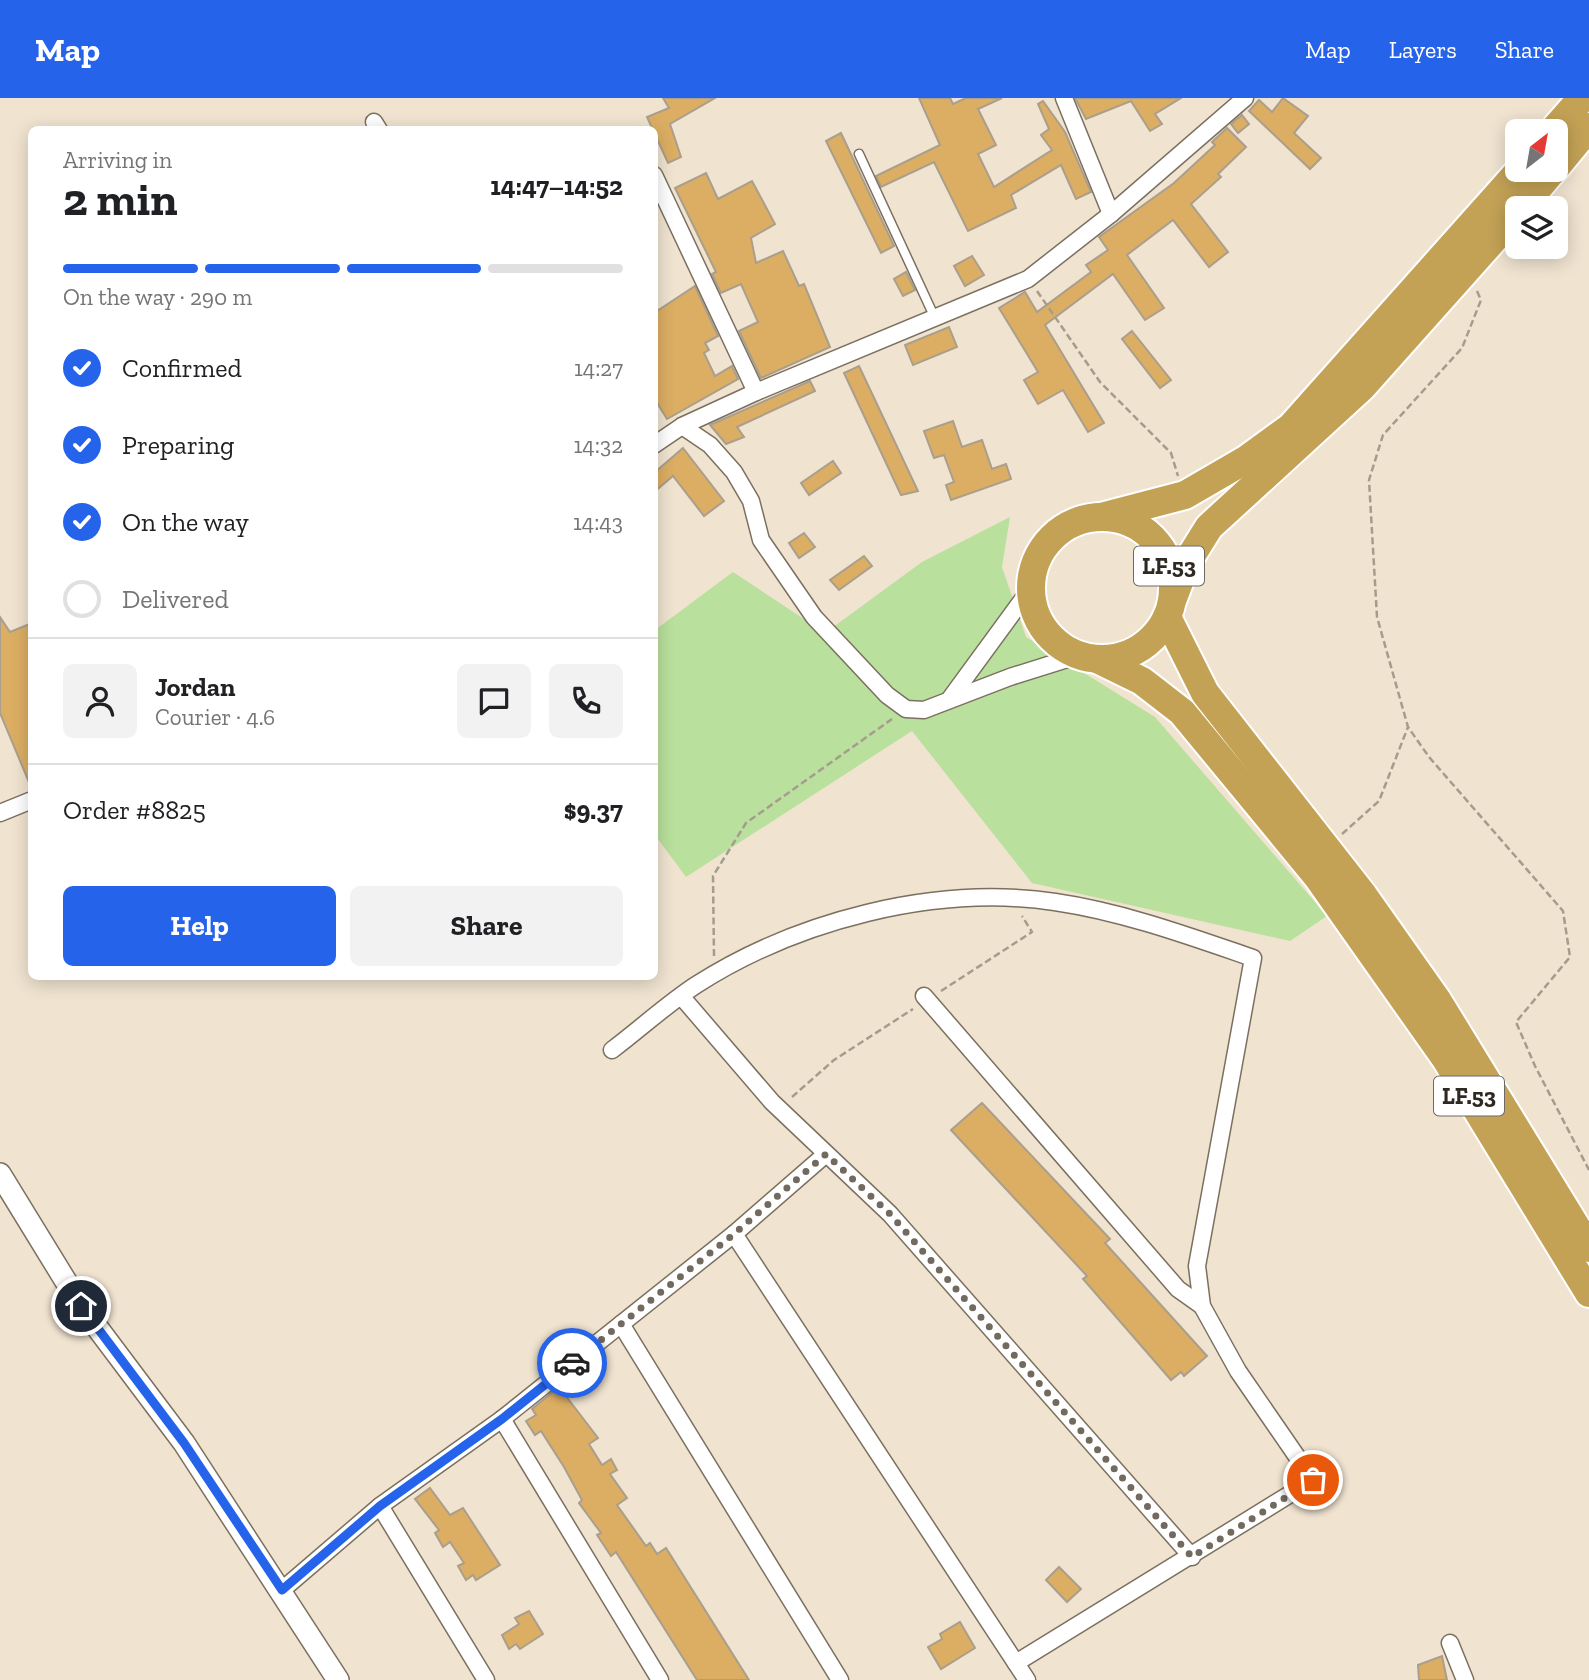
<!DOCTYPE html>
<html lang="en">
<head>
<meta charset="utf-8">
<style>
	:root { --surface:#fff; --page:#f2f2f2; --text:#202124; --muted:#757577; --line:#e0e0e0; --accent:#2563eb }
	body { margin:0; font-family:"Zilla Slab",serif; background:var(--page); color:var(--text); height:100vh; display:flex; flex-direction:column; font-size:26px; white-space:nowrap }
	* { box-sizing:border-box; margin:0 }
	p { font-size:23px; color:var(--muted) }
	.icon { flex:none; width:38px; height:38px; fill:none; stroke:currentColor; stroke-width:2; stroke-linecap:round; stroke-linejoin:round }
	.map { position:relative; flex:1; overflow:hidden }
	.details { position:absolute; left:28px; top:28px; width:630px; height:854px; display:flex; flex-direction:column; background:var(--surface); border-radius:10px; box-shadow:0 4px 18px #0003 }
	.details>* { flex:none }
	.needle { width:46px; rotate:31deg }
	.controls { position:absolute; left:1505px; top:21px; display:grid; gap:14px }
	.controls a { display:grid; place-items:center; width:63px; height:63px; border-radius:10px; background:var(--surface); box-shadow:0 4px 18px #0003; font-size:35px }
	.pin { position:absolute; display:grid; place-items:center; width:60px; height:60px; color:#fff; margin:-30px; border:4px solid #fff; border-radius:50%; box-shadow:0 2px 7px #0007 }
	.courier { position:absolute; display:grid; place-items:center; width:70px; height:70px; margin:-35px; border:5px solid #2563eb; border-radius:50%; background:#fff; color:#222; box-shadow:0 2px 9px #0007 }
	.headline em { font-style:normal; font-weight:800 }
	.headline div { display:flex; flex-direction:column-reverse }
	.headline { display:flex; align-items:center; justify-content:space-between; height:119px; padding:0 35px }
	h1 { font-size:46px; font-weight:800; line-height:52px }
	.bar { display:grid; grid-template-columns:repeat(4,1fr); gap:10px 7px; align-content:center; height:84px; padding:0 35px }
	.bar i { height:9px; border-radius:5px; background:var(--line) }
	.bar .current { background:var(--accent) }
	.bar p { grid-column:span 4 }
	.line { display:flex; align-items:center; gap:18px; padding:0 35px; border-top:2px solid var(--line) }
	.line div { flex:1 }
	.round { display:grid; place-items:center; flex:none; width:74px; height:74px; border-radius:10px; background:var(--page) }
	ol { padding:0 35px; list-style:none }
	li { display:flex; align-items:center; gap:21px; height:77px }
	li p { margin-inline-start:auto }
	li .icon { padding:7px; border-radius:50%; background:var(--accent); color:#fff; stroke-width:4 }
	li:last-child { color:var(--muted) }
	li i { width:38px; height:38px; border:4px solid var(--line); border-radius:50% }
	.cta { display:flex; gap:14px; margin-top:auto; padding:14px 35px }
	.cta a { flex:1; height:80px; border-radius:10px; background:var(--accent); color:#fff; font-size:28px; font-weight:800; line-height:80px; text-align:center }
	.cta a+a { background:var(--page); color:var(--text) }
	header { display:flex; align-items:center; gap:42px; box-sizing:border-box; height:98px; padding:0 35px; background:var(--accent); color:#fff }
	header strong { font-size:33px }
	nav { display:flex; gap:38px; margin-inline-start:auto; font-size:24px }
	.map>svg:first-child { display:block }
	.green { fill:#b9e09d }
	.building { fill:#dcae63; stroke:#aa9e8c; stroke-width:2 }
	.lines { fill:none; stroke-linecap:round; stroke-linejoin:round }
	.service-casing { stroke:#7b705f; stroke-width:11 }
	.minor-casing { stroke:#7b705f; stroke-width:19 }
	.tertiary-casing { stroke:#7b705f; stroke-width:24 }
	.trunk-casing { stroke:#fff; stroke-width:32 }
	.path { stroke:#a69c8d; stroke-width:2.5; stroke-dasharray:7 3.5; stroke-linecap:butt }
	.service { stroke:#fff; stroke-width:8 }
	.minor { stroke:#fff; stroke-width:16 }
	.tertiary { stroke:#fff; stroke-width:21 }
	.trunk { stroke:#c3a256; stroke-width:28 }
	.done { stroke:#726a5f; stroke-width:7; stroke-dasharray:0 12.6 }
	.route { stroke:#2563eb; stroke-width:9 }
	.labels { text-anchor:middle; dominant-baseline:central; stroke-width:5; stroke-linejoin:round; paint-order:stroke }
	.shield { fill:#fff; stroke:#6d6964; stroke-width:2 }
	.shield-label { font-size:23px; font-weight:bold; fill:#2e2922 }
</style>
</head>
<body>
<header>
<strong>Map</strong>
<nav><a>Map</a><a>Layers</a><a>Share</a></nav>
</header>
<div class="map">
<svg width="1589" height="1582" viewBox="0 0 1589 1582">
	<rect width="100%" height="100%" fill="#f0e3d0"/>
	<polygon class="green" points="1010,419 1002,469 1026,539 1155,619 1327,818 1290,843 1032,785 912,633 686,779 655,737 655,532 733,474 825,535 922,464"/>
	<g class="building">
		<polygon points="663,0 715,0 670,26 681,59 668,65 647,19 669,10"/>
		<polygon points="919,0 950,0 953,6 966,0 1002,0 978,11 996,47 978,56 994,89 1052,52 1041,37 1049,31 1038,6 1043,3 1065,34 1091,94 1076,101 1061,67 1011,97 1016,110 968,133 934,64 881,89 876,78 940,47"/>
		<polygon points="1075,0 1181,0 1155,16 1162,26 1150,33 1131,3 1086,21"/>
		<polygon points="1283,0 1308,18 1294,35 1321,60 1310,71 1249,13 1259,2 1272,14"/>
		<polygon points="1242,17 1249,26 1238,35 1231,26"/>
		<polygon points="1227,30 1246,49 1218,76 1221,79 1191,106 1228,154 1209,169 1173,122 1127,157 1164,210 1145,222 1113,176 1045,227 1104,325 1088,334 1063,292 1038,306 1024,282 1038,274 999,210 1025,194 1037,214 1091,174 1086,167 1108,152 1099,139 1174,85 1215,47 1212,44"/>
		<polygon points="841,35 894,148 881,155 826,43"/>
		<polygon points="706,75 718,101 752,83 775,126 751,140 756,165 783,153 799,188 804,186 830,249 761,280 739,233 758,224 741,186 721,195 712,176 716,174 675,90"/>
		<polygon points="972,158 984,177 965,188 954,168"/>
		<polygon points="906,174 915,192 903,198 894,181"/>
		<polygon points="695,188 718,238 705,245 709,252 704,255 715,278 732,268 738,281 667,321 654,300 654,215"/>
		<polygon points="949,229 957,249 913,267 905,247"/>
		<polygon points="1132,233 1171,282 1160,290 1122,241"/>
		<polygon points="859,268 918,393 901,397 844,275"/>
		<polygon points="810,283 815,293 737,329 744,339 726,346 710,327"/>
		<polygon points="953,323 962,349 982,342 992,371 1006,366 1011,381 951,402 946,387 954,384 944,357 934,360 924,333"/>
		<polygon points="683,350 724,403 704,418 673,378 654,394 654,375"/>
		<polygon points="833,363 841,375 809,397 801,385"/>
		<polygon points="804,435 815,449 799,460 789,445"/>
		<polygon points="864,458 872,468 839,492 830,482"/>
		<polygon points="0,519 10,534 32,525 31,689 0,615"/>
		<polygon points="982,1005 1110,1141 1105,1145 1207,1258 1184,1278 1181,1274 1171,1282 1083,1181 1087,1178 951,1032"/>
		<polygon points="559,1289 598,1340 589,1346 602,1367 611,1361 617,1372 610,1376 627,1400 617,1407 646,1448 650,1445 657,1456 666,1450 749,1582 697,1582 616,1454 611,1458 597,1437 601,1435 579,1405 582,1402 564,1369 541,1333 535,1337 526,1323 536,1317 532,1311"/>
		<polygon points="430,1390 450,1417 463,1410 500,1467 476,1482 473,1477 466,1482 458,1468 464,1465 450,1444 443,1449 435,1435 439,1432 415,1401"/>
		<polygon points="1059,1469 1081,1491 1067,1504 1046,1482"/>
		<polygon points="529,1513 543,1536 520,1551 516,1546 509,1551 502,1537 519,1526 515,1520"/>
		<polygon points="960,1524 975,1550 941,1571 928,1549 942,1541 940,1536"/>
		<polygon points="1442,1558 1447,1582 1419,1582 1418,1567"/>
	</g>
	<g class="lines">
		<g class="service-casing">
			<polyline id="service" points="859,56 934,218"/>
		</g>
		<g class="minor-casing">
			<g id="minor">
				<polyline points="1064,0 1111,116"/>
				<polyline points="374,24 379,32"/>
				<polyline points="654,77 756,294"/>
				<polyline points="682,328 710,347 734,374 751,403 761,442 814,519 887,597 906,611 924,612 1010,579 1080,557"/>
				<polyline points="654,347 682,328 756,294 1028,181 1111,116 1245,0"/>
				<polyline points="949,602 1031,490"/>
				<polyline points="0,715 32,702"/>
				<polyline points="681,898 772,1004 890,1116 1192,1459"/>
				<polyline points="924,898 1178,1191 1202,1208"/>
				<path d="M612 952C640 931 667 906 696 887 796 823 935 786 1055 804 1123 814 1189 838 1253 860L1197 1168 1202 1208 1238 1273 1313 1382 1016 1565"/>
				<polyline points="734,1136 1027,1582"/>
				<polyline points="621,1226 840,1582"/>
				<polyline points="502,1321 660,1582"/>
				<polyline points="380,1408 486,1582"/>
				<polyline points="282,1492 380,1408 502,1321 734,1136 826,1056"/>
				<polyline points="1450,1545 1465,1582"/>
			</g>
		</g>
		<g class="tertiary-casing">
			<polyline id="tertiary" points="0,1076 81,1208 184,1345 338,1582"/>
		</g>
		<g class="trunk-casing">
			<g id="trunk">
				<polyline points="1553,33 1582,0"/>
				<polyline points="1556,69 1589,29"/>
				<polyline points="1521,110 1553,72"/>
				<polyline points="1101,419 1185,397 1247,361 1291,329 1520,72"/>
				<circle cx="1102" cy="490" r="71"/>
				<polyline points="1173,500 1186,466 1209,429 1362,289 1517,115"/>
				<polyline points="1167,519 1205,595 1363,797 1437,902 1589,1150"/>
				<polyline points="1097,561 1142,583 1182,614 1317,778 1446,961 1589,1195"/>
			</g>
		</g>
		<g class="path">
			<polyline points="1037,193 1100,284 1171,355 1178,378"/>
			<polyline points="1477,193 1481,202 1462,250 1383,337 1369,382 1377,519 1408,629 1429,659 1563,813 1570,859 1516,924 1535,968 1589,1072"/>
			<polyline points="1342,736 1379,703 1408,629"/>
			<polyline points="714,858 713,778 746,725 892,621"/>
			<polyline points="941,893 1032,834 1022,818"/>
			<polyline points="792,999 834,962 913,911"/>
		</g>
		<use href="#service" class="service"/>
		<use href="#minor" class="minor"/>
		<use href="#tertiary" class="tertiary"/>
		<use href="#trunk" class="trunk"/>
	</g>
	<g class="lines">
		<polyline class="done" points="572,1265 734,1136 826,1056 890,1116 1192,1459 1313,1382"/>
		<polyline class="route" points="81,1208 184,1345 282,1492 380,1408 502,1321 572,1265"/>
	</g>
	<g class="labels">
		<g class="shield">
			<rect x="1134" y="448.5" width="70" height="39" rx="5"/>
			<rect x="1434" y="978.5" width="70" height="39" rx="5"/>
		</g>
		<g class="shield-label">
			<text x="1169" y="468">LF.53</text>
			<text x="1469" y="998">LF.53</text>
		</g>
	</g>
</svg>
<div class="controls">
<a><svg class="needle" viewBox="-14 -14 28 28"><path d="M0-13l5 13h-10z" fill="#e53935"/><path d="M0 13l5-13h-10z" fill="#757577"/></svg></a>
<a><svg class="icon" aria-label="layers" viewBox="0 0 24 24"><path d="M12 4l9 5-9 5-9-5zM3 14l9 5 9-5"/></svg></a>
</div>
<div class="pin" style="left:1313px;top:1382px;background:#ea580c"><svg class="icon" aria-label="bag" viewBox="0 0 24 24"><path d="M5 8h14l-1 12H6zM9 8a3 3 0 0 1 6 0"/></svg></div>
<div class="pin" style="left:81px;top:1208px;background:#1f2937"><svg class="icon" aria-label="home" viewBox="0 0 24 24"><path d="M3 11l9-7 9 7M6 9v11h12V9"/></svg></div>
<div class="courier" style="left:572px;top:1265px"><svg class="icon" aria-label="car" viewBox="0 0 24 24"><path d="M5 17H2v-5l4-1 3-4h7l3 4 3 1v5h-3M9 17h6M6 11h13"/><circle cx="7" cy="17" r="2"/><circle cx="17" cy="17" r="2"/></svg></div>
<section class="details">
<div class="headline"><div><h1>2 min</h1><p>Arriving in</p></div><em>14:47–14:52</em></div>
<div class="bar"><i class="current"></i><i class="current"></i><i class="current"></i><i></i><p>On the way · 290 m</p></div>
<ol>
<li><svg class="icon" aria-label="check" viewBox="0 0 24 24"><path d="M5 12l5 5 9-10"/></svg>Confirmed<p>14:27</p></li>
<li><svg class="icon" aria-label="check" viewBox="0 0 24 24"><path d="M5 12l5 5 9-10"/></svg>Preparing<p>14:32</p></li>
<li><svg class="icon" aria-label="check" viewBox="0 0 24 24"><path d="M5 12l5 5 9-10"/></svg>On the way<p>14:43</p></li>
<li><i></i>Delivered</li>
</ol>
<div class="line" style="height:126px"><a class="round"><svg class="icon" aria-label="person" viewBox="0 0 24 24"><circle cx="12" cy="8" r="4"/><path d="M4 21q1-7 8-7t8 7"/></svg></a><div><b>Jordan</b><p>Courier · 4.6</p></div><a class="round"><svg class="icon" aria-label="chat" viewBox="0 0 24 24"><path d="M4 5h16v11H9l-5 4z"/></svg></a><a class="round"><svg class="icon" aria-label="phone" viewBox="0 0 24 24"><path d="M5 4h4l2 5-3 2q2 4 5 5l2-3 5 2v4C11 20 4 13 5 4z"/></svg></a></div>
<div class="line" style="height:91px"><div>Order #8825</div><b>$9.37</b></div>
<div class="cta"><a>Help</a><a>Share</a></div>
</section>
</div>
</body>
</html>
